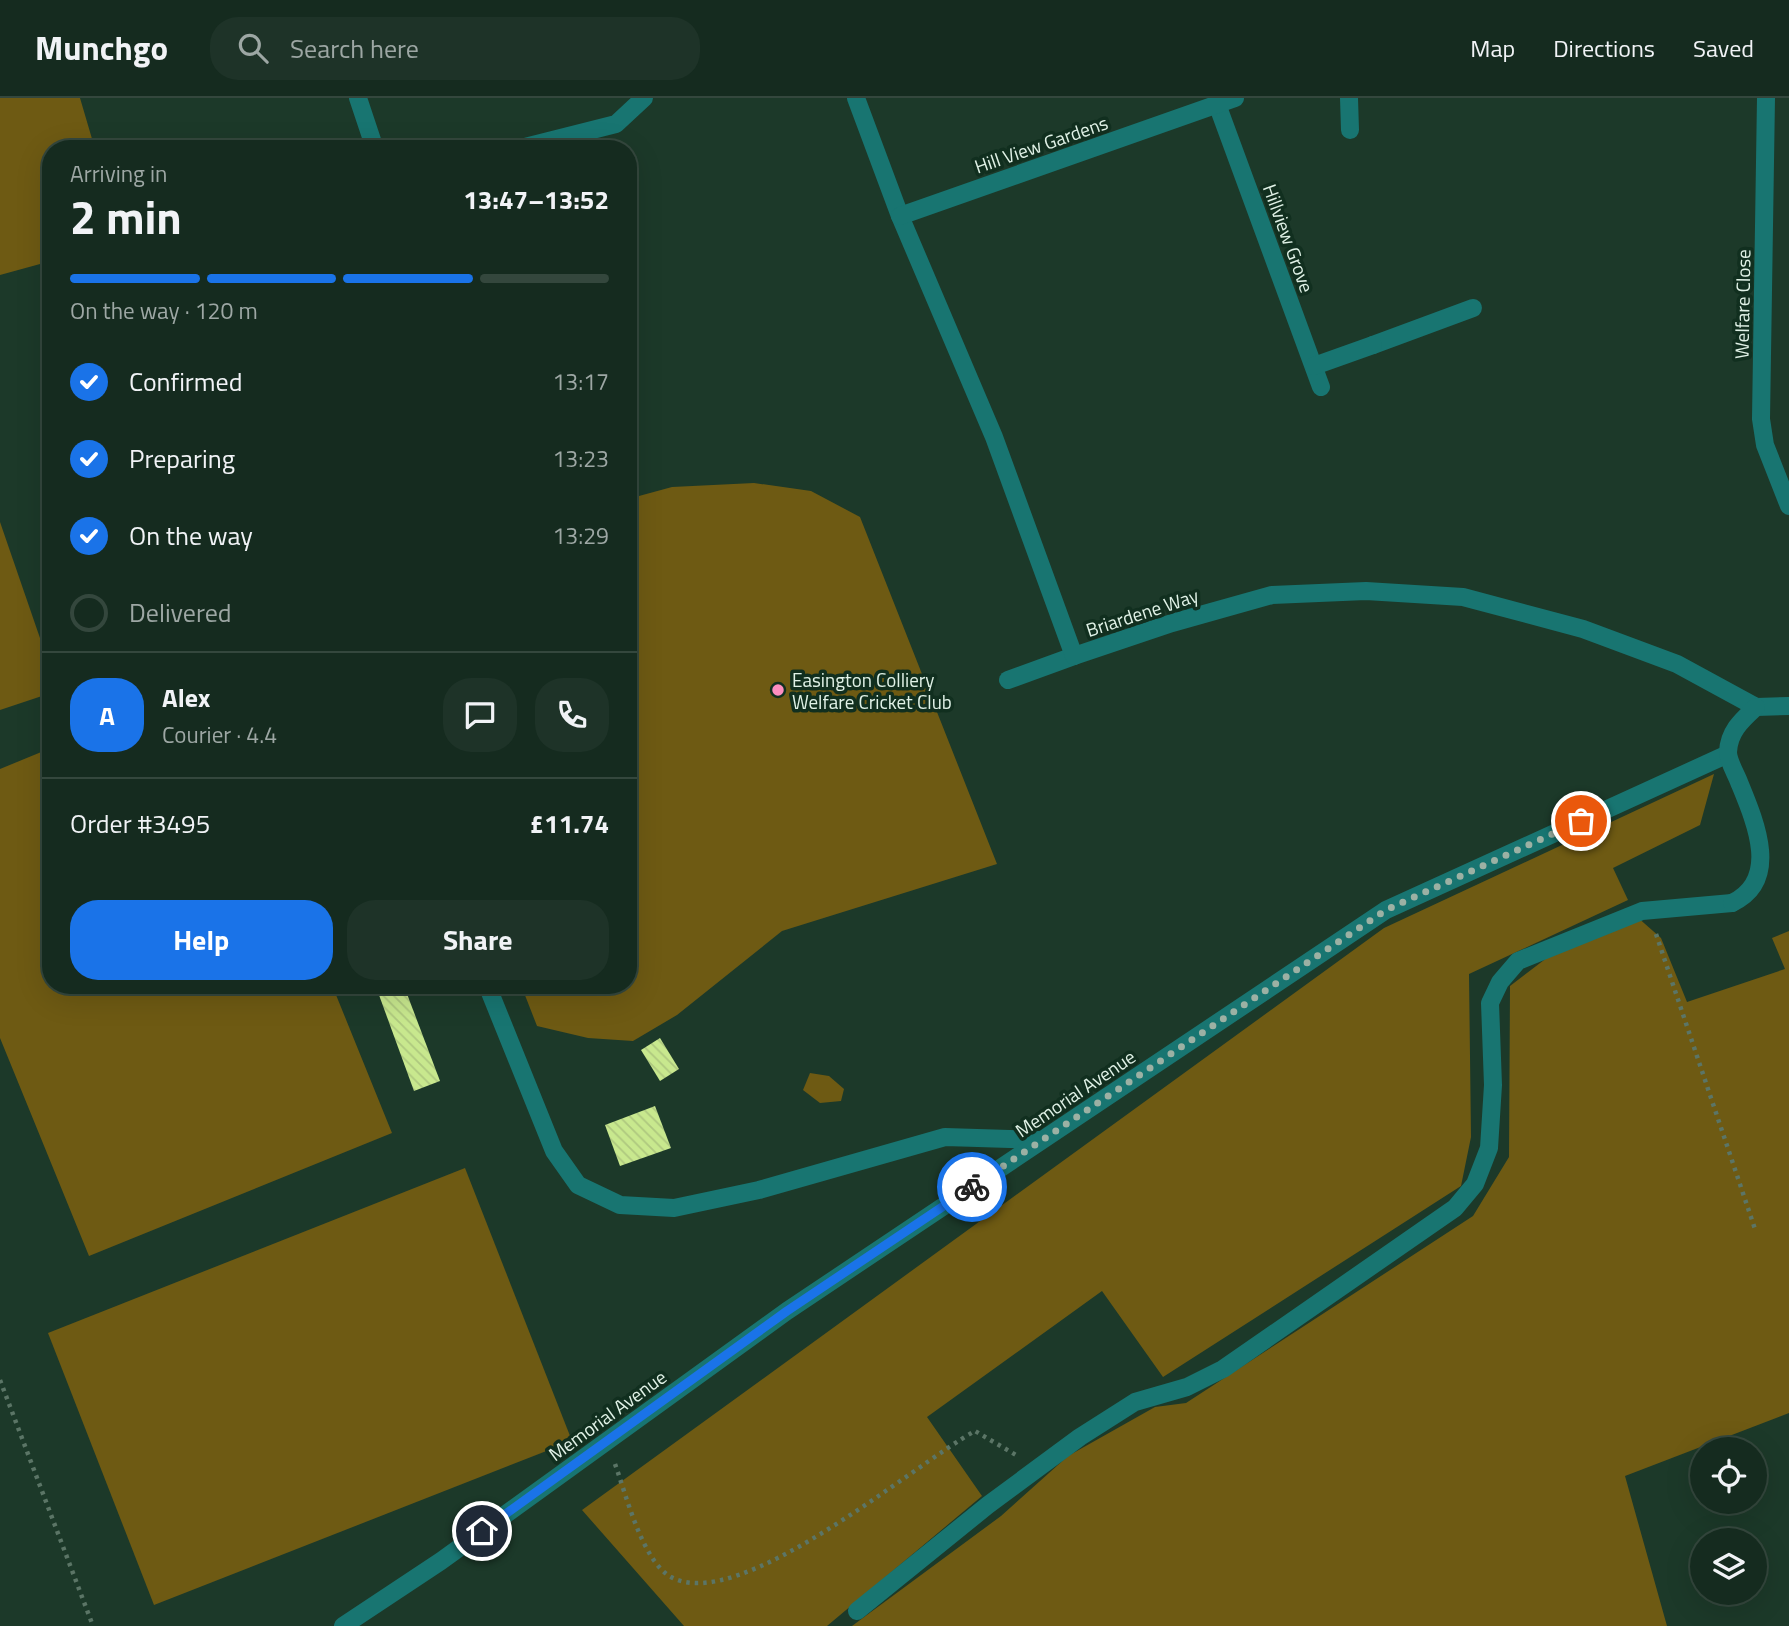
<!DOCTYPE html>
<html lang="en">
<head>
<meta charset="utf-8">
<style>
	:root { --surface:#152b1f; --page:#1e3328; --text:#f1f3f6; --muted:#9da7a4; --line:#34473d; --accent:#1a73e8 }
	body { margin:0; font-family:"Titillium Web",sans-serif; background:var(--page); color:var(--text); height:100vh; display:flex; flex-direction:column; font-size:26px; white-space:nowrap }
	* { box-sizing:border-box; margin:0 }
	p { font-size:23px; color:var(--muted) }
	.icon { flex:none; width:38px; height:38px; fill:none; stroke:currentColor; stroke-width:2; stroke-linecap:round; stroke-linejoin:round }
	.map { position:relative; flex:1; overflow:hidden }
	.details { position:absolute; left:42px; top:42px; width:595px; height:854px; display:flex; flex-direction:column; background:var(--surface); border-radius:28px; box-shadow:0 7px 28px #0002,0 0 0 2px var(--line) }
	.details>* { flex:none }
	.buttons { position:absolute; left:1690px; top:1339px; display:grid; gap:14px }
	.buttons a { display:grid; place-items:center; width:77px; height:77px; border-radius:50%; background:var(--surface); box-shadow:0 7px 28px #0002,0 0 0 2px var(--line); font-size:35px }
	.pin { position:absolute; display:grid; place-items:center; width:60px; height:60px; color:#fff; margin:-30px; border:4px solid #fff; border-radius:50%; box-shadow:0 2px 7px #0007 }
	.courier { position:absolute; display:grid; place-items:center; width:70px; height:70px; margin:-35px; border:5px solid #1a73e8; border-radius:50%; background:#fff; color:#222; box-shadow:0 2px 9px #0007 }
	.head em { font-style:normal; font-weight:700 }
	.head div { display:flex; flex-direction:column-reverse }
	.head { display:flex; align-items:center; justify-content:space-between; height:119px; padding:0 28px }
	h1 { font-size:46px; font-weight:700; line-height:52px }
	.bar { display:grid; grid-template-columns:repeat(4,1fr); gap:10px 7px; align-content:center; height:84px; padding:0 28px }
	.bar i { height:9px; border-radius:5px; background:var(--line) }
	.bar .current { background:var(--accent) }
	.bar p { grid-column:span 4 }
	.line { display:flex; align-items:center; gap:18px; padding:0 28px; border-top:2px solid var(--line) }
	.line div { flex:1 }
	.round { display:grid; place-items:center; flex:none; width:74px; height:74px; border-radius:28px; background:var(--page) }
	ol { padding:0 28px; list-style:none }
	li { display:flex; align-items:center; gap:21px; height:77px }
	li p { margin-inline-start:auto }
	li .icon { padding:7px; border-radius:50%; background:var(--accent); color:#fff; stroke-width:4 }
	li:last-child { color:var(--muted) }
	li i { width:38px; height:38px; border:4px solid var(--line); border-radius:50% }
	.action { display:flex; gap:14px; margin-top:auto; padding:14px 28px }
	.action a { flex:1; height:80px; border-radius:28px; background:var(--accent); color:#fff; font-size:28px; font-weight:700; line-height:80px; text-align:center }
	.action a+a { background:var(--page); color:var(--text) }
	header { display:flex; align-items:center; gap:42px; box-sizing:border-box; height:98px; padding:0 35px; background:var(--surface); border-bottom:2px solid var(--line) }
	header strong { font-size:33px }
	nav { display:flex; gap:38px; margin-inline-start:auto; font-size:24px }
	.search { width:490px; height:63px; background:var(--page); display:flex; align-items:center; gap:18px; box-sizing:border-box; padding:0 24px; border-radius:28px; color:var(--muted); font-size:26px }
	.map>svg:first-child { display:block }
	.green { fill:#6e5a13 }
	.building { fill:url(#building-back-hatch) }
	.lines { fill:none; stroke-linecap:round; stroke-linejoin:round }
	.path { stroke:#5b7566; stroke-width:4.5; stroke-dasharray:3.5 5; stroke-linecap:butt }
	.service { stroke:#187571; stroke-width:18 }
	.minor { stroke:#187571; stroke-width:18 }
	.done { stroke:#9cb1a4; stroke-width:7; stroke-dasharray:0 12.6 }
	.route { stroke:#1a73e8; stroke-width:9 }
	.poi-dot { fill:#fd8ebf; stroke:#112f1f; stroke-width:2.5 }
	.labels { text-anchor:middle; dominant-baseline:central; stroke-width:7; stroke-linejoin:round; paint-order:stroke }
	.street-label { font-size:19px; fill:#e1f2e7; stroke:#112f1f }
	.poi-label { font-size:19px; fill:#e1f2e7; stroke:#112f1f; text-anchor:start }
</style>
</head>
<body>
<header>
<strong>Munchgo</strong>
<div class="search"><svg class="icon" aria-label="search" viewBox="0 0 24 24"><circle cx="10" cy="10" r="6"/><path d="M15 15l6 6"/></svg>Search here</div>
<nav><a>Map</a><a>Directions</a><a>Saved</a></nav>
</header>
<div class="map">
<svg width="1789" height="1528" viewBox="0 0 1789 1528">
	<defs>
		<pattern id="building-back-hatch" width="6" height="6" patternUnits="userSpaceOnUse" patternTransform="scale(1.75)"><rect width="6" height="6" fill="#c8e88e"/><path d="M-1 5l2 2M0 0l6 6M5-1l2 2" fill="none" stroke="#aec87f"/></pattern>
	</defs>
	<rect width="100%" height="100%" fill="#1c3929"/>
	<g class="green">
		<polygon points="0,0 80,0 95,51 51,51 51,163 0,177"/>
		<polygon points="754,385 811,393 860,419 997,766 782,833 677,917 633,943 588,940 537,928 521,887 628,887 628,401 672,389"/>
		<polygon points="0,424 51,572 51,595 0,612"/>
		<polygon points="51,650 51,887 332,887 392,1035 89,1158 0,940 0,671"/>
		<polygon points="1714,676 1700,727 1613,770 1628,802 1469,876 1471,1039 1461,1088 1163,1279 1102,1193 927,1319 982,1398 827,1528 684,1528 582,1412 1384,830"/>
		<polygon points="1636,818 1661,840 1687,904 1785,871 1772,840 1789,833 1789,1315 1625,1378 1667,1528 852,1528 1001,1418 1068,1358 1155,1309 1186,1305 1473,1118 1509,1059 1510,888 1548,859"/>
		<polygon points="810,975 829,978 844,991 841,1003 820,1005 803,992"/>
		<polygon points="465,1070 572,1343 154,1507 48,1235"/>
	</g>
	<g class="building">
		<polygon points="404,888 440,983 414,993 379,897"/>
		<polygon points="660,940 679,971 660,983 641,952"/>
		<polygon points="655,1008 671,1050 620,1068 605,1027"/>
	</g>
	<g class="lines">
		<g class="path">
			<polyline points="1656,836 1756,1134"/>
			<polyline points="0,1282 93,1528"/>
			<path d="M615 1366C626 1396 642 1463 671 1479 739 1517 913 1367 975 1333L1016 1357"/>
		</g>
		<g class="service">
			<polyline points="358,0 375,51"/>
			<polyline points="517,51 616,26 644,0"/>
			<polyline points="1373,247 1473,210"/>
			<polyline points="1008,582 1074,558"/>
			<polyline points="487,887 554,1053 578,1087 620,1107 674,1110 759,1092 945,1039 1041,1042"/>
			<polyline points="857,1513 988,1407 1080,1339 1135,1304 1187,1289 1223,1271 1455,1110 1475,1086 1489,1050 1493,987 1490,905 1500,884 1518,863 1642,813 1732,805"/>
			<polyline points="343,1528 441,1463 787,1213 1386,812 1728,656"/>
		</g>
		<g class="minor">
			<polyline points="856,0 900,118 994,339 1074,558 1172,525 1272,497 1366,493 1463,499 1583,531 1677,566 1756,609 1789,608"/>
			<polyline points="1349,0 1350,32"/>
			<polyline points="1766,0 1761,321 1765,347 1789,408"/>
			<polyline points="1217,6 1321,289"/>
			<polyline points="900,118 1235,0"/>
			<polyline points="1314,268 1373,247"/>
			<path d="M1732 805C1781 782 1755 723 1739 684 1736 676 1728 663 1728 654 1729 633 1742 622 1756 609"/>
		</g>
	</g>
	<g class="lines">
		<polyline class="done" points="972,1089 1386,812 1581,723"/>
		<polyline class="route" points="482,1433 787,1213 972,1089"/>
	</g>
	<circle class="poi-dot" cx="778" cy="592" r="7"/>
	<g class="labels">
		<g class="street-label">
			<text transform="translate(1041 46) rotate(-19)">Hill View Gardens</text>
			<text transform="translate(1289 140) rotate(70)">Hillview Grove</text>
			<text transform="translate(1742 206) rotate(-89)">Welfare Close</text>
			<text transform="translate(1142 514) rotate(-18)">Briardene Way</text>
			<text transform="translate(1075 995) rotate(-34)">Memorial Avenue</text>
			<text transform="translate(607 1317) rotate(-36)">Memorial Avenue</text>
		</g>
		<g class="poi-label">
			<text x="792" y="581">Easington Colliery<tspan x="792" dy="22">Welfare Cricket Club</tspan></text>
		</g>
	</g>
</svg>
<div class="buttons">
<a><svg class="icon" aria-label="locate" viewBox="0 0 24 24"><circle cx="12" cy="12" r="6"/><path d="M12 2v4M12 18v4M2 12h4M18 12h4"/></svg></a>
<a><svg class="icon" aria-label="layers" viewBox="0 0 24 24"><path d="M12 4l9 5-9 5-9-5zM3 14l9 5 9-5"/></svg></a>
</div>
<div class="pin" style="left:1581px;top:723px;background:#ea580c"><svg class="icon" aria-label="bag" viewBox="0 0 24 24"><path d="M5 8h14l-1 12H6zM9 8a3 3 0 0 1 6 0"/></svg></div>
<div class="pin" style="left:482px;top:1433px;background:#1f2937"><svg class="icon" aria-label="home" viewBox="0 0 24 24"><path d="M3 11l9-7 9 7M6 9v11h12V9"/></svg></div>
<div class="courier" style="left:972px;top:1089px"><svg class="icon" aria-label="bike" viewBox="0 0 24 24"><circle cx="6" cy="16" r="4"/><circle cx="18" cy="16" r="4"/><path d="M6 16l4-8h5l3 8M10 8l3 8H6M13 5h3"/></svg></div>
<section class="details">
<div class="head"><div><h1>2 min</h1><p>Arriving in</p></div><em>13:47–13:52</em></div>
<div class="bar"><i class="current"></i><i class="current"></i><i class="current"></i><i></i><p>On the way · 120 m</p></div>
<ol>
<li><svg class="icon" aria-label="check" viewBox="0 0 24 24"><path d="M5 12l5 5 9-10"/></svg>Confirmed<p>13:17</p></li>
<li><svg class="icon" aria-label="check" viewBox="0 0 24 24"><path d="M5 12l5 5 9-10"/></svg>Preparing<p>13:23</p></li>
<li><svg class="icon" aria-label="check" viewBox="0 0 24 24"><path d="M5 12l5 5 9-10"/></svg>On the way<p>13:29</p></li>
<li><i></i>Delivered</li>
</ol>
<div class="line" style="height:126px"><b class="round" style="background:var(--accent);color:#fff">A</b><div><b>Alex</b><p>Courier · 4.4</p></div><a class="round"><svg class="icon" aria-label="chat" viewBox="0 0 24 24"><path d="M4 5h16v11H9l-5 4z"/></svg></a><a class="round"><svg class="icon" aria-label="phone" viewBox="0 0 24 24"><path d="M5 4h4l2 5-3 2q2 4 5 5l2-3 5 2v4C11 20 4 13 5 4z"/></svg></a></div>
<div class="line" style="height:91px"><div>Order #3495</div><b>£11.74</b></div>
<div class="action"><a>Help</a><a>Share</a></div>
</section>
</div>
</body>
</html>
